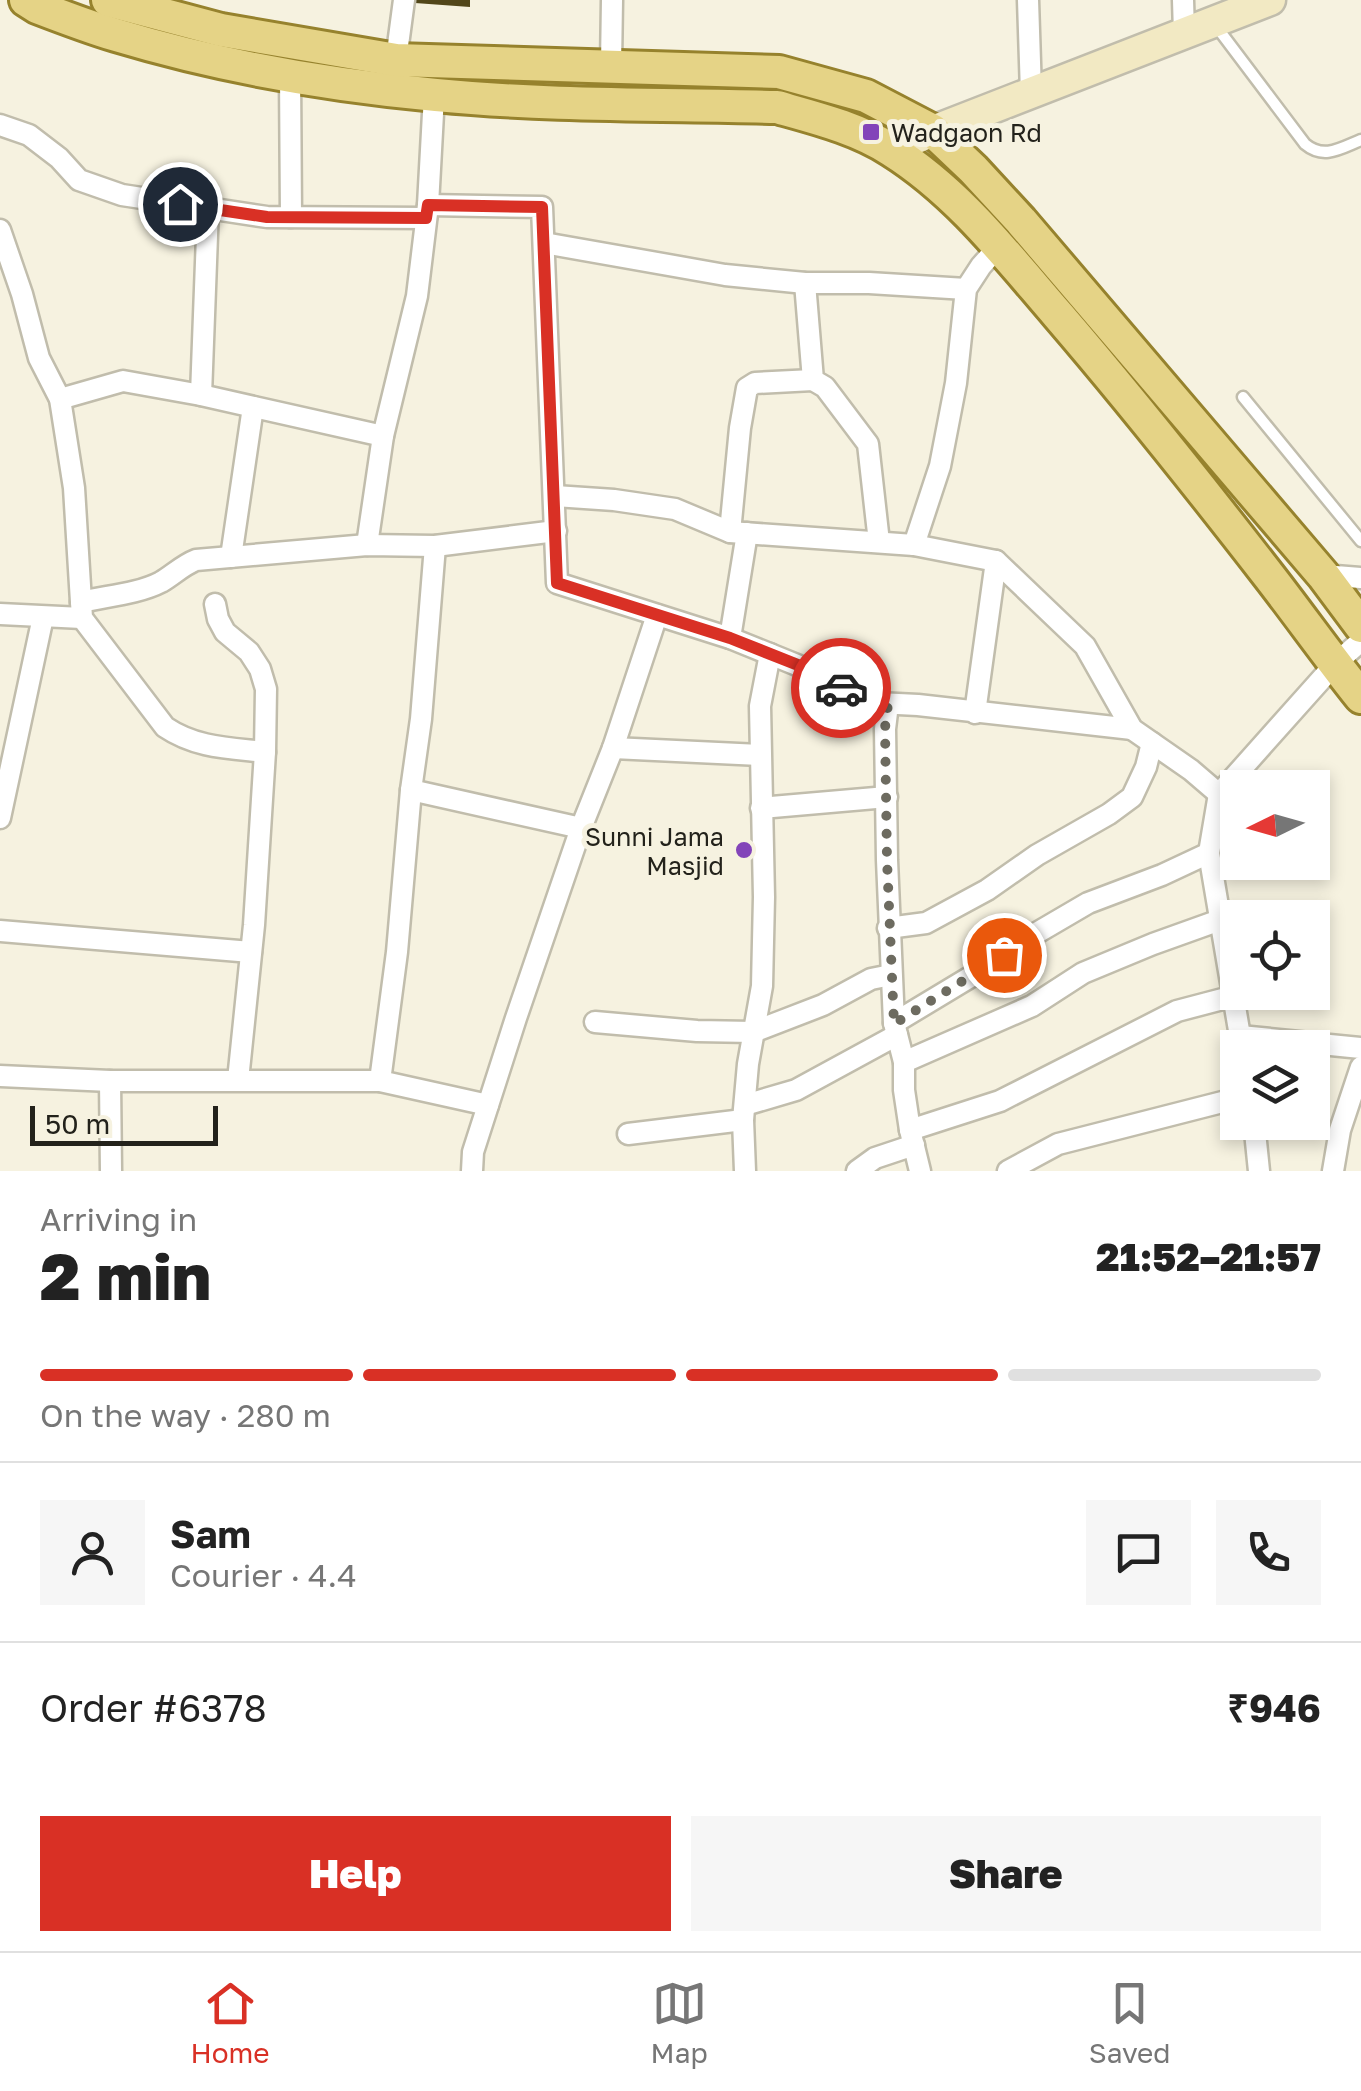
<!DOCTYPE html>
<html lang="en">
<head>
<meta charset="utf-8">
<style>
	:root { --surface:#fff; --page:#f6f6f6; --text:#222; --muted:#767676; --line:#e0e0e0; --accent:#d93025 }
	body { margin:0; font-family:"Golos Text",sans-serif; background:var(--page); color:var(--text); height:100vh; display:flex; flex-direction:column; font-size:38px; white-space:nowrap }
	* { box-sizing:border-box; margin:0 }
	p { font-size:32px; color:var(--muted) }
	.icon { flex:none; width:55px; height:55px; fill:none; stroke:currentColor; stroke-width:2; stroke-linecap:round; stroke-linejoin:round }
	.map { position:relative; height:1171px; overflow:hidden }
	.side { display:flex; flex-direction:column; background:var(--surface); flex:1 }
	.side>* { flex:none }
	.needle { width:65px; rotate:265deg }
	.tools { position:absolute; left:1220px; top:770px; display:grid; gap:20px }
	.tools a { display:grid; place-items:center; width:110px; height:110px; border-radius:0px; background:var(--surface); box-shadow:0 5px 15px #0003; font-size:50px }
	.scale { position:absolute; left:30px; bottom:25px; width:188px; box-sizing:border-box; padding-left:10px; border:5px solid #23221b; border-top:0; font-size:28px; line-height:35px; white-space:nowrap; color:#23221b; -webkit-text-stroke:8px #f6f2e0; paint-order:stroke }
	.pin { position:absolute; display:grid; place-items:center; width:85px; height:85px; color:#fff; margin:-42px; border:5px solid #fff; border-radius:50%; box-shadow:0 2px 10px #0007 }
	.courier { position:absolute; display:grid; place-items:center; width:100px; height:100px; margin:-50px; border:8px solid #d93025; border-radius:50%; background:#fff; color:#222; box-shadow:0 2px 12px #0007 }
	.summary em { font-style:normal; font-weight:800 }
	.summary div { display:flex; flex-direction:column-reverse }
	.summary { display:flex; align-items:center; justify-content:space-between; height:170px; padding:0 40px }
	h1 { font-size:65px; font-weight:800; line-height:75px }
	.bar { display:grid; grid-template-columns:repeat(4,1fr); gap:15px 10px; align-content:center; height:120px; padding:0 40px }
	.bar i { height:12px; border-radius:8px; background:var(--line) }
	.bar .active { background:var(--accent) }
	.bar p { grid-column:span 4 }
	.line { display:flex; align-items:center; gap:25px; padding:0 40px; border-top:2px solid var(--line) }
	.line div { flex:1 }
	.round { display:grid; place-items:center; flex:none; width:105px; height:105px; border-radius:0px; background:var(--page) }
	.cta { display:flex; gap:20px; margin-top:auto; padding:20px 40px }
	.cta a { flex:1; height:115px; border-radius:0px; background:var(--accent); color:#fff; font-size:40px; font-weight:800; line-height:115px; text-align:center }
	.cta a+a { background:var(--page); color:var(--text) }
	.dock { display:flex; justify-content:space-around; align-items:center; height:140px; border-top:2px solid var(--line); background:var(--surface); font-size:28px; color:var(--muted) }
	.dock a { display:grid; justify-items:center; gap:5px }
	.dock .active { color:var(--accent) }
	.map>svg:first-child { display:block }
	.building { fill:#52471a }
	.lines { fill:none; stroke-linecap:round; stroke-linejoin:round }
	.lane-casing { stroke:#c1bdac; stroke-width:15 }
	.street-casing { stroke:#c1bdac; stroke-width:25 }
	.secondary-casing { stroke:#c1bdac; stroke-width:35 }
	.primary-casing { stroke:#96822d; stroke-width:38 }
	.lane { stroke:#fff; stroke-width:10 }
	.street { stroke:#fff; stroke-width:20 }
	.secondary { stroke:#f2e9c3; stroke-width:30 }
	.primary { stroke:#e5d386; stroke-width:32 }
	.done { stroke:#6d6b60; stroke-width:10; stroke-dasharray:0 18 }
	.route { stroke:#d93025; stroke-width:12 }
	.poi-dot { fill:#8344b9; stroke:#f6f2e0; stroke-width:4 }
	.labels { text-anchor:middle; dominant-baseline:central; stroke-width:10; stroke-linejoin:round; paint-order:stroke }
	.poi-label { font-size:25px; fill:#23221b; stroke:#f6f2e0; text-anchor:start }
</style>
</head>
<body>
<div class="map">
<svg width="1361" height="1171" viewBox="0 0 1361 1171">
	<rect width="100%" height="100%" fill="#f6f2e0"/>
	<polygon class="building" points="415,0 470,0 470,7 415,3"/>
	<g class="lines">
		<g class="lane-casing">
			<g id="lane">
				<path d="M1216 26 1305 144C1324 160 1341 148 1361 140"/>
				<polyline points="1243,397 1361,541"/>
			</g>
		</g>
		<g class="street-casing">
			<g id="street">
				<polyline points="1028,0 1031,93"/>
				<polyline points="1183,0 1184,33"/>
				<polyline points="396,60 404,0"/>
				<polyline points="611,65 612,0"/>
				<polyline points="290,75 291,217"/>
				<polyline points="0,125 29,135 59,158 79,180 122,195 267,217 426,218"/>
				<polyline points="428,205 542,207 557,583 730,638 797,665 834,685 878,703 918,705 1132,729"/>
				<path d="M0 230 22 294 39 358 60 399 74 488 82 618 165 727C196 748 229 748 265 752"/>
				<polyline points="544,243 725,275 805,283 869,283 966,289"/>
				<polyline points="805,283 813,380 825,387 868,444 879,542"/>
				<polyline points="201,395 208,209"/>
				<polyline points="60,399 123,381 201,395 383,436"/>
				<polyline points="555,496 614,500 675,509 730,532 914,545 996,561 1085,646 1132,729 1191,770 1219,794"/>
				<polyline points="730,532 740,428 747,388 755,383 813,380"/>
				<polyline points="367,545 383,436 417,296 428,205 434,95"/>
				<polyline points="914,545 940,466 956,383 966,289 981,266 999,246"/>
				<polyline points="231,557 253,407"/>
				<polyline points="1323,575 1361,578"/>
				<path d="M81 602C106 596 138 594 161 582 173 575 183 565 196 560L367 545 435 546 556 531"/>
				<polyline points="215,604 218,619 225,632 249,652 260,669 266,689 265,752 254,925 238,1080"/>
				<polyline points="0,614 82,618"/>
				<polyline points="730,638 747,533"/>
				<polyline points="888,704 885,729 887,860 894,1023 904,1062 904,1090 910,1130 920,1171"/>
				<polyline points="975,713 996,561"/>
				<polyline points="613,748 760,755"/>
				<polyline points="411,790 581,828"/>
				<polyline points="761,808 887,797"/>
				<polyline points="0,818 43,617"/>
				<polyline points="888,928 926,923 987,890 1037,855 1109,814 1132,797 1146,767 1152,743"/>
				<polyline points="0,931 251,952"/>
				<polyline points="595,1022 697,1031 753,1032 823,1005 871,979 891,975"/>
				<polyline points="894,1023 972,976 1035,934 1088,903 1162,875 1209,853"/>
				<polyline points="1240,1036 1361,1048"/>
				<polyline points="1242,1048 1209,853 1219,794 1335,664 1361,641"/>
				<polyline points="904,1062 1032,1006 1083,973 1153,944 1220,920"/>
				<polyline points="0,1076 110,1081 380,1081 488,1105"/>
				<polyline points="110,1081 111,1171"/>
				<polyline points="380,1081 397,952 411,790 421,719 435,546"/>
				<polyline points="745,1105 796,1090 897,1035"/>
				<polyline points="1254,1122 1259,1171"/>
				<polyline points="910,1130 1000,1101 1177,1011 1234,996"/>
				<polyline points="628,1134 743,1120"/>
				<polyline points="472,1171 473,1152 516,1018 581,828 613,748 657,615"/>
				<polyline points="745,1171 743,1120 748,1064 762,986 764,897 760,706 770,654"/>
				<polyline points="857,1171 875,1158 914,1145"/>
				<polyline points="1008,1171 1058,1144 1238,1098"/>
				<polyline points="1333,1171 1340,1130 1361,1067"/>
			</g>
		</g>
		<g class="secondary-casing">
			<polyline id="secondary" points="891,149 933,131 1270,0"/>
		</g>
		<g class="primary-casing">
			<g id="primary">
				<path d="M26 0 37 7C63 17 89 27 116 35 219 66 328 85 436 95 549 106 664 104 777 107 816 118 857 128 891 150 958 192 1007 256 1058 315 1131 400 1200 487 1269 576 1300 616 1329 657 1361 697"/>
				<polyline points="108,0 221,30 396,60 779,72 866,96 933,131 973,169 1021,221 1323,575 1361,626"/>
			</g>
		</g>
		<use href="#lane" class="lane"/>
		<use href="#street" class="street"/>
		<use href="#secondary" class="secondary"/>
		<use href="#primary" class="primary"/>
	</g>
	<g class="lines">
		<polyline class="done" points="841,688 878,703 888,704 885,728 887,860 894,1024 1004,955"/>
		<polyline class="route" points="180,204 267,217 426,218 428,205 542,207 557,583 730,638 798,665 841,688"/>
	</g>
	<g class="poi-dot">
		<rect x="861" y="122" width="20" height="20" rx="5"/>
		<circle cx="744" cy="850" r="10"/>
	</g>
	<g class="labels">
		<g class="poi-label">
			<text x="891" y="132">Wadgaon Rd</text>
			<text x="724" y="836" text-anchor="end">Sunni Jama<tspan x="724" dy="29">Masjid</tspan></text>
		</g>
	</g>
</svg>
<div class="tools">
<a><svg class="needle" viewBox="-14 -14 28 28"><path d="M0-13l5 13h-10z" fill="#e53935"/><path d="M0 13l5-13h-10z" fill="#767676"/></svg></a>
<a><svg class="icon" aria-label="locate" viewBox="0 0 24 24"><circle cx="12" cy="12" r="6"/><path d="M12 2v4M12 18v4M2 12h4M18 12h4"/></svg></a>
<a><svg class="icon" aria-label="layers" viewBox="0 0 24 24"><path d="M12 4l9 5-9 5-9-5zM3 14l9 5 9-5"/></svg></a>
</div>
<div class="scale">50 m</div>
<div class="pin" style="left:1004px;top:955px;background:#ea580c"><svg class="icon" aria-label="bag" viewBox="0 0 24 24"><path d="M5 8h14l-1 12H6zM9 8a3 3 0 0 1 6 0"/></svg></div>
<div class="pin" style="left:180px;top:204px;background:#1f2937"><svg class="icon" aria-label="home" viewBox="0 0 24 24"><path d="M3 11l9-7 9 7M6 9v11h12V9"/></svg></div>
<div class="courier" style="left:841px;top:688px"><svg class="icon" aria-label="car" viewBox="0 0 24 24"><path d="M5 17H2v-5l4-1 3-4h7l3 4 3 1v5h-3M9 17h6M6 11h13"/><circle cx="7" cy="17" r="2"/><circle cx="17" cy="17" r="2"/></svg></div>
</div>
<section class="side">
<div class="summary"><div><h1>2 min</h1><p>Arriving in</p></div><em>21:52–21:57</em></div>
<div class="bar"><i class="active"></i><i class="active"></i><i class="active"></i><i></i><p>On the way · 280 m</p></div>
<div class="line" style="height:180px"><a class="round"><svg class="icon" aria-label="person" viewBox="0 0 24 24"><circle cx="12" cy="8" r="4"/><path d="M4 21q1-7 8-7t8 7"/></svg></a><div><b>Sam</b><p>Courier · 4.4</p></div><a class="round"><svg class="icon" aria-label="chat" viewBox="0 0 24 24"><path d="M4 5h16v11H9l-5 4z"/></svg></a><a class="round"><svg class="icon" aria-label="phone" viewBox="0 0 24 24"><path d="M5 4h4l2 5-3 2q2 4 5 5l2-3 5 2v4C11 20 4 13 5 4z"/></svg></a></div>
<div class="line" style="height:130px"><div>Order #6378</div><b>₹946</b></div>
<div class="cta"><a>Help</a><a>Share</a></div>
</section>
<nav class="dock">
<a class="active"><svg class="icon" aria-label="home" viewBox="0 0 24 24"><path d="M3 11l9-7 9 7M6 9v11h12V9"/></svg>Home</a>
<a><svg class="icon" aria-label="map" viewBox="0 0 24 24"><path d="M3 6l6-2 6 2 6-2v14l-6 2-6-2-6 2zM9 4v14M15 6v14"/></svg>Map</a>
<a><svg class="icon" aria-label="saved" viewBox="0 0 24 24"><path d="M7 4h10v16l-5-4-5 4z"/></svg>Saved</a>
</nav>
</body>
</html>
